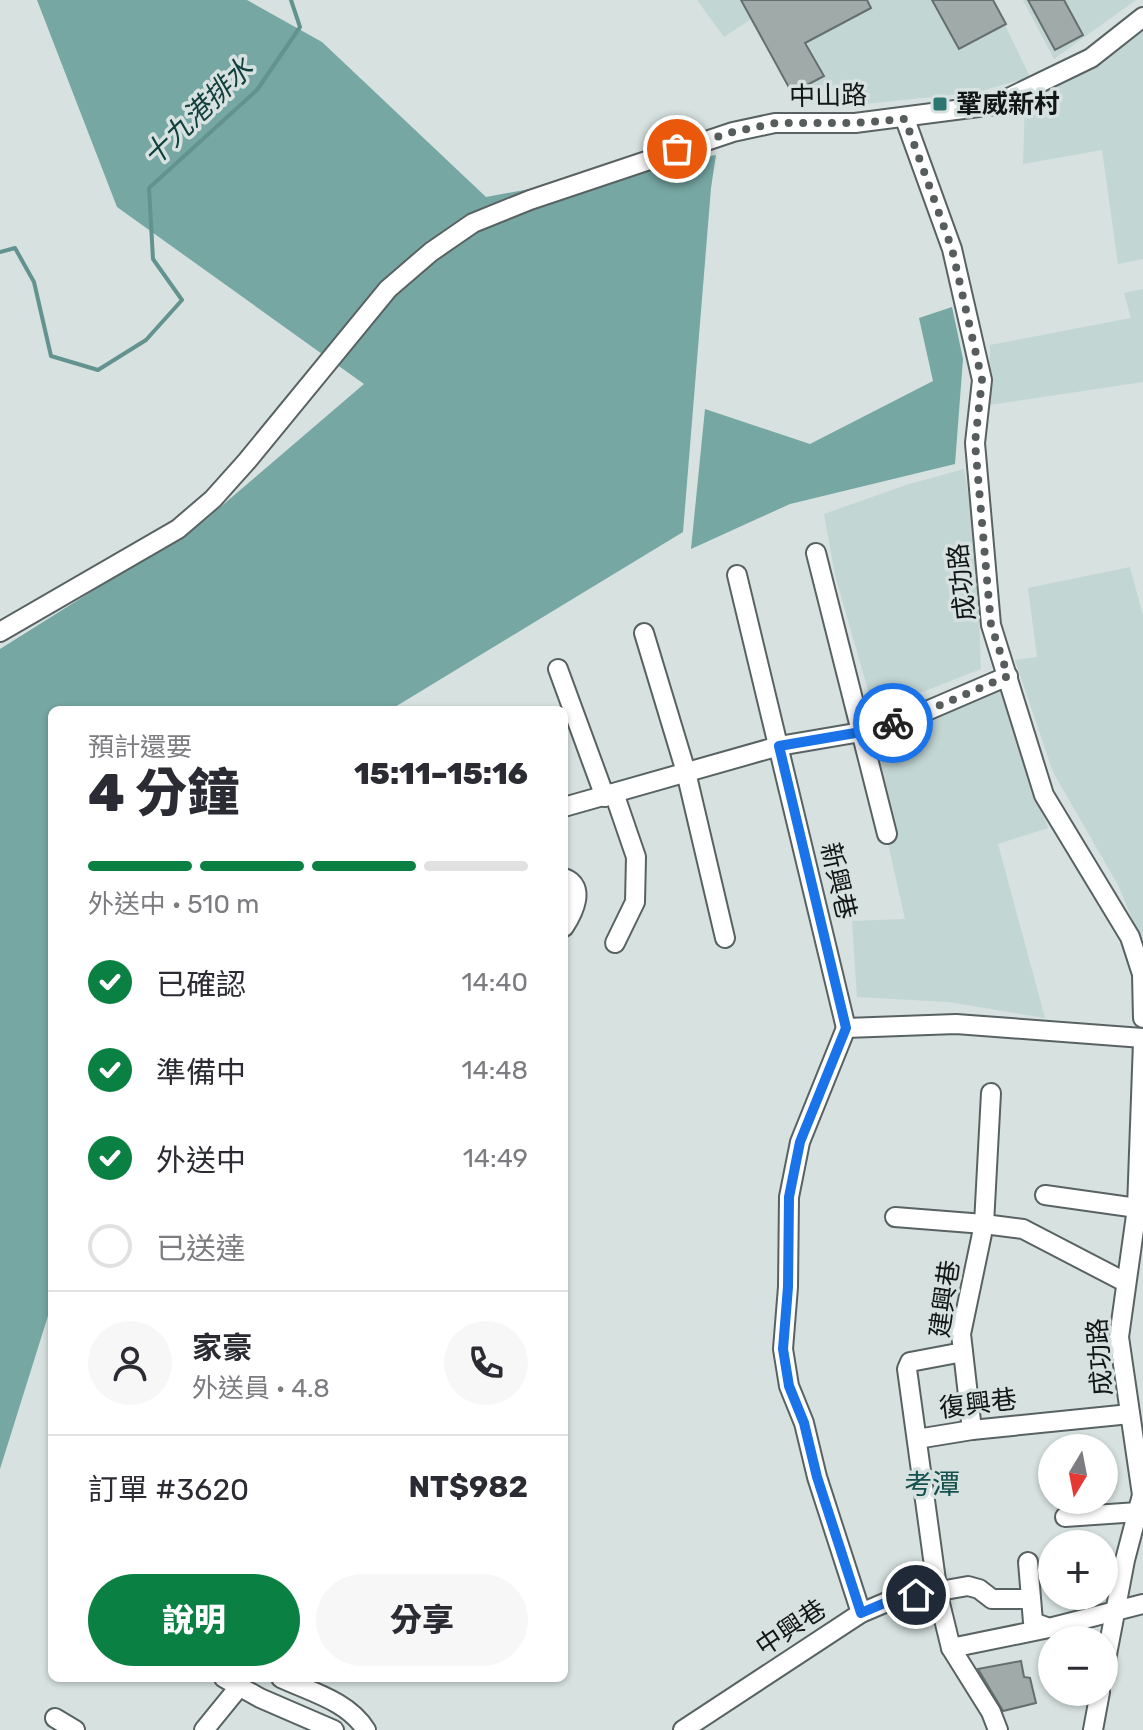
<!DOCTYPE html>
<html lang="zh-TW">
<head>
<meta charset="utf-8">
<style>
	:root { --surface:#fff; --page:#f7f7f7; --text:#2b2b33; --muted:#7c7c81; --line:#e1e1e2; --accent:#0b8043 }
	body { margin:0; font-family:Rubik,"Noto Sans TC",sans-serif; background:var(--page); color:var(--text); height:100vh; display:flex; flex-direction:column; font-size:30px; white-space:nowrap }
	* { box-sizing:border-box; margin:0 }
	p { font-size:26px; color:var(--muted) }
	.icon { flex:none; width:44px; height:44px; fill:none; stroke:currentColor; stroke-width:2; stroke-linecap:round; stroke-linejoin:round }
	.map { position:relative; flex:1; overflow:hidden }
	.panel { position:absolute; left:48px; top:706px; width:520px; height:976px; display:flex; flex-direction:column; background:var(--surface); border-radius:12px; box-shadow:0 2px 6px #0004 }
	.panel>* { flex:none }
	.needle { width:52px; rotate:190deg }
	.tools { position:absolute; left:1038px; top:1434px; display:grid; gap:16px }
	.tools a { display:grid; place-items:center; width:80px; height:80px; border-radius:50%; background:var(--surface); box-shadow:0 2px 6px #0004; font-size:40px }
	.pin { position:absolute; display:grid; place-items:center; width:68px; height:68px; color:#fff; margin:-34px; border:4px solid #fff; border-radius:50%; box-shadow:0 2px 8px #0007 }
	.courier { position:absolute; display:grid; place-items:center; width:80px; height:80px; margin:-40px; border:6px solid #1a73e8; border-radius:50%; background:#fff; color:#222; box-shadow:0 2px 10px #0007 }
	.head em { font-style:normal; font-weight:800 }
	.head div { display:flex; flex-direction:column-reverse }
	.head { display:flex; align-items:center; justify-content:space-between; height:136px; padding:0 40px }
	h1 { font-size:52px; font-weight:800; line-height:60px }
	.bar { display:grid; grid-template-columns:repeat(4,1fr); gap:12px 8px; align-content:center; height:96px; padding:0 40px }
	.bar i { height:10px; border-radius:6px; background:var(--line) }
	.bar .active { background:var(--accent) }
	.bar p { grid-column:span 4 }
	.line { display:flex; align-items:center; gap:20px; padding:0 40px; border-top:2px solid var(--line) }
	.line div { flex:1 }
	.round { display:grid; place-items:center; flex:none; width:84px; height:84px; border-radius:42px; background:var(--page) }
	ol { padding:0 40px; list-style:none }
	li { display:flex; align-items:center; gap:24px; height:88px }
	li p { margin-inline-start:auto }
	li .icon { padding:8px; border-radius:50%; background:var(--accent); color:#fff; stroke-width:4 }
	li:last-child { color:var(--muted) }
	li i { width:44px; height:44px; border:4px solid var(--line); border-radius:50% }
	.action { display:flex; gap:16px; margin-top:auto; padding:16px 40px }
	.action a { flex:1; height:92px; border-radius:48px; background:var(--accent); color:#fff; font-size:32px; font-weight:800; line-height:92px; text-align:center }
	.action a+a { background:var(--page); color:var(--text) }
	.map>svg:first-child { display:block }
	.built { fill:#c2d6d4 }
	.forest { fill:#76a7a3 }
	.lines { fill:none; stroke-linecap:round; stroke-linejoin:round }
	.stream { stroke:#62938f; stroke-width:4 }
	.building { fill:#9faaa9; stroke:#656f6e; stroke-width:2 }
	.minor-casing { stroke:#596262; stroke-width:22 }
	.minor { stroke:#fff; stroke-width:18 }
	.done { stroke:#575d5d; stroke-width:8; stroke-dasharray:0 14.4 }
	.route { stroke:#1a73e8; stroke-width:10 }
	.poi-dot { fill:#2d7672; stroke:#d6e1e0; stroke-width:3 }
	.labels { text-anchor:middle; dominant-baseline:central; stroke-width:7; stroke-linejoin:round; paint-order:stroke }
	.street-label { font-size:26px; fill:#121616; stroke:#d6e1e0 }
	.poi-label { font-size:26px; font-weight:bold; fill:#121616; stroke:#d6e1e0; text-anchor:start }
	.water-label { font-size:28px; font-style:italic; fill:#11403d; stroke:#d6e1e0 }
	.neighbourhood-label { font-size:28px; fill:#15514e; stroke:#d6e1e0 }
</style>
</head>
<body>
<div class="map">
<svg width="1143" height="1730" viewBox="0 0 1143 1730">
	<rect width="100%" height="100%" fill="#d6e1e0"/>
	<g class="built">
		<polygon points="697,0 993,0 1030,77 978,92 847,106 805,103 754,17 724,37"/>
		<polygon points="1023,0 1136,0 1054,59"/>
		<polygon points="1143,24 1143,259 1118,264 1102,150 1023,164 1025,98"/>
		<polygon points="1143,289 1143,382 989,405 990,345 1131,318 1124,293"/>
		<polygon points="964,469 976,541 981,669 874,711 835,575 824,514 906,485"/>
		<polygon points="1130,567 1143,616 1143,944 1118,885 1053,772 1015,660 1037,657 1028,588"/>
		<polygon points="1000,690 1048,828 998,844 1045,1018 949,1002 857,997 852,921 905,919 865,742"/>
	</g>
	<g class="forest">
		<polygon points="37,0 247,0 322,42 486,197 716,155 711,188 683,532 390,710 52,710 52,1303 0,1469 0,649 204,521 364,384 117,207"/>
		<polygon points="952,307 963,359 955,464 790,504 691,549 705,409 810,444 933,381 919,318"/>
	</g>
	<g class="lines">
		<polyline class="stream" points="0,252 15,248 34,282 51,356 98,370 146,340 182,300 153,259 149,188 257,90 300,27 291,0"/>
	</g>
	<g class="building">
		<polygon points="741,0 867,0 871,8 805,43 824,76 792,93"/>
		<polygon points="932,0 993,0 1006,24 959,49"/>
		<polygon points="1028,0 1064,0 1083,35 1055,50"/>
		<polygon points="1021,1661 1024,1677 1030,1678 1036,1703 1003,1711 978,1669"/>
	</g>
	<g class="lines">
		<g class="minor-casing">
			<g id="minor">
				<polyline points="905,119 952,249 982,380 975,443 991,625 1044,795 1130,937 1142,974 1143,1018"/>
				<polyline points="816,553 887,834"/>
				<polyline points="737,575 846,1028"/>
				<polyline points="0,632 178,529 213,499 247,461 388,289 431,252 473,223 530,200 733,132 775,123 855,123 994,105 1091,58 1143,17"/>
				<polyline points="644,633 686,772 725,938"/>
				<polyline points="558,669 605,797"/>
				<polyline points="614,793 636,857 635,902 615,943"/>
				<polyline points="564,807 779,746 861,732 915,716 1008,676"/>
				<path d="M564 878C587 886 573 913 564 927"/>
				<polyline points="846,1028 800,1142 789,1197 788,1287 783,1349 789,1386 804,1423 817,1477 861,1613"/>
				<polyline points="846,1028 956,1024 1143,1038"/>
				<polyline points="1045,1195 1137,1208"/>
				<polyline points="895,1217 984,1224 1023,1229 1125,1282"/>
				<polyline points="963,1352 910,1362 907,1369 938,1595 951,1648 991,1712 998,1730"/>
				<polyline points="972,1430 961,1334 984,1224 991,1093"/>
				<polyline points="917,1439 972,1430 1130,1414"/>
				<polyline points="1065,1517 1138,1512"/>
				<polyline points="1028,1562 1033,1622 1049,1628"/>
				<polyline points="951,1648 1049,1628 1143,1604"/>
				<polyline points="1104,1670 1125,1560 1142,1495 1119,1337 1137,1208 1143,1042"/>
				<polyline points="224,1678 260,1698 334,1730"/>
				<path d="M281 1678C311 1692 348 1701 366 1730"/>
				<polyline points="55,1718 75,1730"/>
				<polyline points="204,1730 239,1687"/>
				<polyline points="683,1730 861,1613 894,1599 968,1586 979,1589 992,1599 1030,1599"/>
				<polyline points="1093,1730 1100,1692"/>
			</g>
		</g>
		<use href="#minor" class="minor"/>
	</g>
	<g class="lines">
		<polyline class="done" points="677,149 733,132 775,123 855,123 905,119 952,249 982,380 975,443 991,625 1008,676 915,716 893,723"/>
		<polyline class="route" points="893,723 861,732 779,746 846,1028 800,1142 789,1197 788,1287 783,1349 789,1386 804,1423 817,1477 861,1613 894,1599 916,1595"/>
	</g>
	<rect class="poi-dot" x="932" y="96" width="16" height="16" rx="4"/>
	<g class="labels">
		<g class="street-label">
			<text transform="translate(828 96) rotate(-1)">中山路</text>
			<text transform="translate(962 582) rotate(-96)">成功路</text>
			<text transform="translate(838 881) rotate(77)">新興巷</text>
			<text transform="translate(945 1299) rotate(-82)">建興巷</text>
			<text transform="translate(1100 1357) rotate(-94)">成功路</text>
			<text transform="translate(978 1404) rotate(-7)">復興巷</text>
			<text transform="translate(791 1628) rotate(-34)">中興巷</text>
		</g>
		<g class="poi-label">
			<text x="956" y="104">鞏威新村</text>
		</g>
		<g class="water-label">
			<text transform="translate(198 112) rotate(-44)">十九港排水</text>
		</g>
		<g class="neighbourhood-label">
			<text x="932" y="1484">考潭</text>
		</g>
	</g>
</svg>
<div class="tools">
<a><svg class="needle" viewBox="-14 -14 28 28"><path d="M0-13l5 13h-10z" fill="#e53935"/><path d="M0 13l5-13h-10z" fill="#7c7c81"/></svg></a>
<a>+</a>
<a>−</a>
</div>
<div class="pin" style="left:677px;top:149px;background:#ea580c"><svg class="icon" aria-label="bag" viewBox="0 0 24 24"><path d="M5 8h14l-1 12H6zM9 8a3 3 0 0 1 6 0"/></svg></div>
<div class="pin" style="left:916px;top:1595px;background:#1f2937"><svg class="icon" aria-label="home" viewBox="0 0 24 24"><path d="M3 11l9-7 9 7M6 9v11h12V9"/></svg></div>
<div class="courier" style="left:893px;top:723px"><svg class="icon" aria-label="bike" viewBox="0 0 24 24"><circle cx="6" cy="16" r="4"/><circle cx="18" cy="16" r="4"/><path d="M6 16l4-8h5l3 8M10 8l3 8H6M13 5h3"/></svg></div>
<section class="panel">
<div class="head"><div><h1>4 分鐘</h1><p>預計還要</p></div><em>15:11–15:16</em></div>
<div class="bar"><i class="active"></i><i class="active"></i><i class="active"></i><i></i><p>外送中 · 510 m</p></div>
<ol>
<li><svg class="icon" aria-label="check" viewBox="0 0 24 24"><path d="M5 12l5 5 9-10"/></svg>已確認<p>14:40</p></li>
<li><svg class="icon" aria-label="check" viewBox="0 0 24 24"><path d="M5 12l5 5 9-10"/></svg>準備中<p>14:48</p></li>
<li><svg class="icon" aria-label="check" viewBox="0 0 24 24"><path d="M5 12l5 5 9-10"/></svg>外送中<p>14:49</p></li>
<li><i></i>已送達</li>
</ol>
<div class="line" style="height:144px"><a class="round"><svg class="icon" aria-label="person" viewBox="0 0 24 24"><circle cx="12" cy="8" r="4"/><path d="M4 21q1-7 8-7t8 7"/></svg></a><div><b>家豪</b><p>外送員 · 4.8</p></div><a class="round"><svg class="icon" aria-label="phone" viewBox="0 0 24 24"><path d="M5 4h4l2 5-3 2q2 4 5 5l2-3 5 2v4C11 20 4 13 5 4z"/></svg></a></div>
<div class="line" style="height:104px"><div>訂單 #3620</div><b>NT$982</b></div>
<div class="action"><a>說明</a><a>分享</a></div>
</section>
</div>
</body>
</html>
